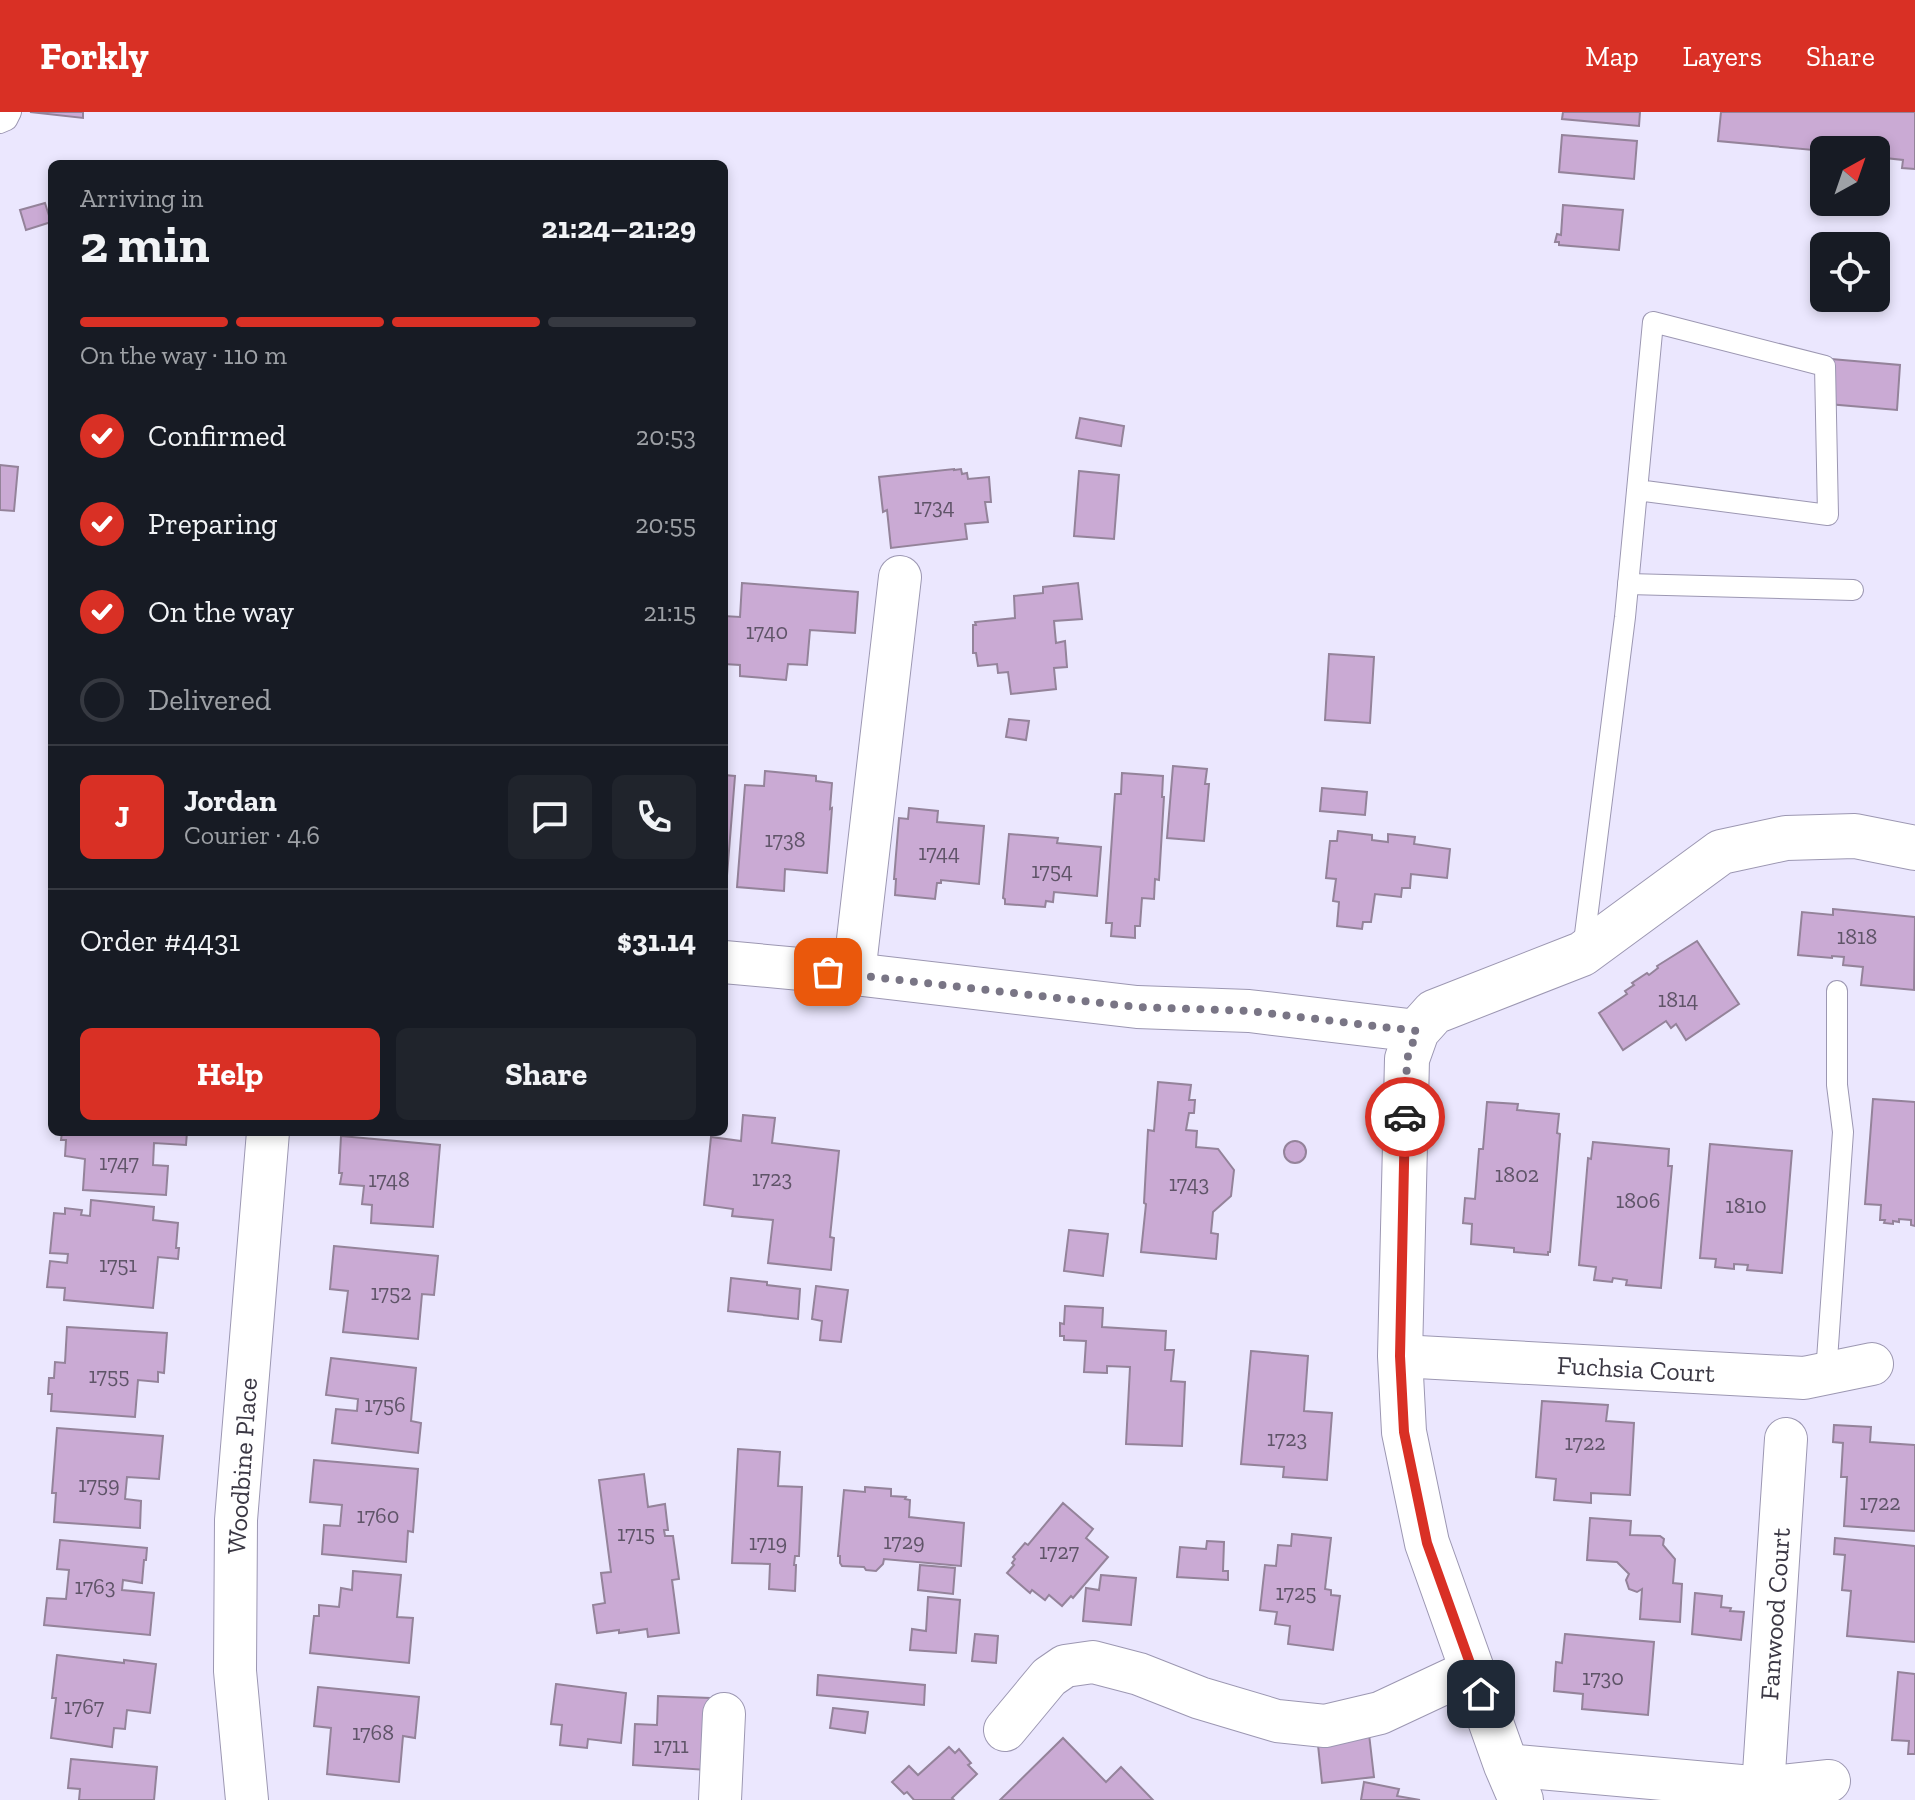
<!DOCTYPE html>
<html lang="en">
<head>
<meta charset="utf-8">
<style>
	:root { --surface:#171b24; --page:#20242c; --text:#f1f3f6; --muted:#9ea1a6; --line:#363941; --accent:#d93025 }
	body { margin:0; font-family:"Zilla Slab",serif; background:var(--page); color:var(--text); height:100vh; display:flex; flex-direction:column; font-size:30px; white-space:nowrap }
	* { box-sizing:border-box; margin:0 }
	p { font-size:26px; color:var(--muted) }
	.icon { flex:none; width:44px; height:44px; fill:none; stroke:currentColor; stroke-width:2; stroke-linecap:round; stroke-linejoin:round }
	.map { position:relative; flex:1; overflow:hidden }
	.side { position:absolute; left:48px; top:48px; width:680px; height:976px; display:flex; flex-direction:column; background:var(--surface); border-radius:12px; box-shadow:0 4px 12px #0003 }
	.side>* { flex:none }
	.needle { width:52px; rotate:40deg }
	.tools { position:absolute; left:1810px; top:24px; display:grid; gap:16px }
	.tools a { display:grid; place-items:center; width:80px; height:80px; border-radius:12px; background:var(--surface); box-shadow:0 4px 12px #0003; font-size:40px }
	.pin { position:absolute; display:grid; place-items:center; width:68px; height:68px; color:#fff; margin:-34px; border-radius:16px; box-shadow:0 4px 12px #0006 }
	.courier { position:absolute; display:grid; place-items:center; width:80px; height:80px; margin:-40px; border:6px solid #d93025; border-radius:50%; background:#fff; color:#222; box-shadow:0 2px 10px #0007 }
	.summary em { font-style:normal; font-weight:700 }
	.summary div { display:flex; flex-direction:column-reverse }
	.summary { display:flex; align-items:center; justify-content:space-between; height:136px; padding:0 32px }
	h1 { font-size:52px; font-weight:700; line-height:60px }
	.bar { display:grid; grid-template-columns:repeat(4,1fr); gap:12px 8px; align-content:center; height:96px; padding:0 32px }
	.bar i { height:10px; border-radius:6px; background:var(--line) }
	.bar .on { background:var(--accent) }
	.bar p { grid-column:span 4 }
	.line { display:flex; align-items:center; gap:20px; padding:0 32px; border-top:2px solid var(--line) }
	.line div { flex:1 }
	.round { display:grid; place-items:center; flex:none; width:84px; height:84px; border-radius:12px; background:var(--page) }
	ol { padding:0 32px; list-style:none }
	li { display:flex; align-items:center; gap:24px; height:88px }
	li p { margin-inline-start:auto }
	li .icon { padding:8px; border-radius:50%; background:var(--accent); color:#fff; stroke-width:4 }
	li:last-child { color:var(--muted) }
	li i { width:44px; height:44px; border:4px solid var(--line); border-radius:50% }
	.primary-button { display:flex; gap:16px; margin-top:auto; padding:16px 32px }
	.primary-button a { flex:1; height:92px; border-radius:12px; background:var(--accent); color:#fff; font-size:32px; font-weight:700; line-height:92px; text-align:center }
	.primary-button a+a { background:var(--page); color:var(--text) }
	header { display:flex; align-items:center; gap:48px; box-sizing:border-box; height:112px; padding:0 40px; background:var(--accent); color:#fff }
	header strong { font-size:38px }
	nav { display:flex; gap:44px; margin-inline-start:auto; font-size:28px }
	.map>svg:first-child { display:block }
	.building { fill:#caaad4; stroke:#94839a; stroke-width:2 }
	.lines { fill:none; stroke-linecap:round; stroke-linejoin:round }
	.service-casing { stroke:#9c97b2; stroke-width:22 }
	.minor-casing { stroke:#9c97b2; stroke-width:44 }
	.tertiary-casing { stroke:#9c97b2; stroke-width:46 }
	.service { stroke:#fff; stroke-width:20 }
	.minor { stroke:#fff; stroke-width:42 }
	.tertiary { stroke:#fff; stroke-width:44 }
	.done { stroke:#797585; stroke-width:8; stroke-dasharray:0 14.4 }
	.route { stroke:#d93025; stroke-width:10 }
	.labels { text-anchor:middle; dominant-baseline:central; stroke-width:6; stroke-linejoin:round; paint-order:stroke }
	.number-label { font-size:22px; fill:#5f5468 }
	.street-label { font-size:26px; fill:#3b3844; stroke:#fff }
</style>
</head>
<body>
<header>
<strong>Forkly</strong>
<nav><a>Map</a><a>Layers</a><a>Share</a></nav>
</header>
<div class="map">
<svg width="1915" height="1688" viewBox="0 0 1915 1688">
	<rect width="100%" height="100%" fill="#ebe7fe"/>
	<g class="building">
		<polygon points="30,0 83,0 83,6"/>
		<polygon points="1563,0 1640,0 1639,14 1562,7"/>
		<polygon points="1721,0 1915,0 1915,57 1902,56 1903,48 1876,45 1876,38 1824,38 1824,39 1718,29"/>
		<polygon points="1562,23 1637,29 1634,67 1559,60"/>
		<polygon points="45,91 51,110 26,118 20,98"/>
		<polygon points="1563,93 1623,98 1619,138 1559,133 1559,130 1555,130 1557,122 1561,123"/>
		<polygon points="1831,247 1900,253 1897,298 1828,292"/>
		<polygon points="1080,306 1124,314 1121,334 1076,326"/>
		<polygon points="0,353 18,355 14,399 0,398"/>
		<polygon points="954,357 954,358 961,357 962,362 967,361 968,367 989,365 991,390 985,390 988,410 965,412 967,427 891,436 887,398 883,400 879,365"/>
		<polygon points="1079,359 1119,363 1114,427 1074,424"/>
		<polygon points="742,471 858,480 855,521 810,518 807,553 788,552 786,568 740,564 740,553 724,552 724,504 740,505"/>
		<polygon points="1078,471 1082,507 1054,509 1056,531 1065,529 1067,555 1054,556 1056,577 1011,582 1008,560 998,561 997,552 978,554 976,541 973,541 973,513 976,513 975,510 1015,506 1014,484 1043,481 1043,475"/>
		<polygon points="1329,542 1374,545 1370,611 1325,608"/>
		<polygon points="1009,607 1029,609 1026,628 1006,625"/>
		<polygon points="1173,654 1207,657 1205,672 1209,672 1204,729 1167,726"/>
		<polygon points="765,659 816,664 816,669 832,671 830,697 832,696 827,761 785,757 784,779 737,775 745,673 764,674"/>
		<polygon points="1122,661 1163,664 1162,685 1164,685 1159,768 1155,767 1154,787 1142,786 1140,814 1135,814 1135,826 1111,824 1112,811 1106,811 1115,682 1121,682"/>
		<polygon points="724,663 735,664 726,776 724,776"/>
		<polygon points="1322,676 1367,680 1365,703 1320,699"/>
		<polygon points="909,696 938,699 937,710 984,714 979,772 941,768 941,771 937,771 935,787 895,783 896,767 894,767 899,706 908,707"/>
		<polygon points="1338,719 1372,723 1372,728 1388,730 1388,722 1415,725 1414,732 1450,737 1447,766 1411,762 1410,776 1402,776 1401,785 1375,782 1371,810 1363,810 1362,817 1337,814 1339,790 1333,789 1336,767 1326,766 1330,729 1337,729"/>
		<polygon points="1009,722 1058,726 1057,731 1101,735 1097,784 1054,780 1053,790 1046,789 1045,795 1005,792 1005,787 1003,786"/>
		<polygon points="1833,797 1915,805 1914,878 1861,873 1863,855 1843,853 1844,845 1832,844 1832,846 1798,843 1802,800 1833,803"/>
		<polygon points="1697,829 1739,892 1686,928 1676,912 1671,916 1666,909 1623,938 1599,901 1627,882 1625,879 1634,873 1632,871 1647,861 1649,863 1658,856 1657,854"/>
		<polygon points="1158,970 1191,973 1189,988 1195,988 1194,1001 1189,1001 1186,1018 1197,1019 1196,1035 1218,1037 1234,1058 1231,1084 1213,1100 1211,1121 1218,1122 1216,1147 1141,1140 1146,1092 1144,1091 1148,1018 1154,1019"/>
		<polygon points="1873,987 1915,990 1915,1114 1911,1113 1911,1108 1899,1107 1899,1110 1893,1109 1893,1112 1884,1111 1885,1108 1880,1108 1881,1093 1865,1092"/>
		<polygon points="1487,990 1518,992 1517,998 1559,1002 1557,1021 1560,1022 1550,1140 1548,1140 1548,1143 1514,1140 1514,1136 1471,1132 1472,1112 1463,1111 1465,1086 1475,1087 1479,1037 1483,1037"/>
		<polygon points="743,1003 775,1006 772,1031 839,1039 830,1125 834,1126 831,1158 768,1151 773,1108 732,1104 733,1097 704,1093 711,1025 741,1029"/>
		<polygon points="62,1020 187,1020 186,1033 154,1031 153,1053 168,1054 166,1083 83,1078 85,1047 65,1044 66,1028 61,1028"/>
		<polygon points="341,1024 440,1033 433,1115 371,1111 372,1093 362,1092 364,1074 340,1072 342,1061 339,1061"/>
		<circle cx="1295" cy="1040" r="11"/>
		<polygon points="1593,1030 1669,1037 1668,1054 1672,1054 1661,1176 1626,1173 1627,1168 1613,1166 1612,1170 1594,1168 1596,1155 1579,1153 1588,1046 1591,1047"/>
		<polygon points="1710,1032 1792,1039 1782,1161 1747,1158 1748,1153 1734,1152 1734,1157 1715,1155 1716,1147 1700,1146"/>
		<polygon points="91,1088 154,1095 153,1108 178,1111 176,1136 179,1136 178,1147 158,1145 153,1196 64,1188 65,1176 47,1175 50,1149 67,1151 68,1142 50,1141 54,1101 65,1102 65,1096 82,1098 81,1103 90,1104"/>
		<polygon points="1069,1118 1108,1122 1103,1164 1064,1159"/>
		<polygon points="334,1134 438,1144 434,1183 422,1182 418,1227 343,1220 348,1179 330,1177"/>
		<polygon points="731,1166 767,1170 767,1173 800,1177 798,1207 728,1199"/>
		<polygon points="816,1174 848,1178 841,1230 820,1228 822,1209 812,1207"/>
		<polygon points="1065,1194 1103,1196 1102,1215 1166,1219 1165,1238 1174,1238 1171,1269 1185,1270 1182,1334 1126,1332 1130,1255 1107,1254 1107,1261 1084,1260 1086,1229 1064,1228 1064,1224 1060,1224 1060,1211 1064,1212"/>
		<polygon points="67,1215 167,1221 164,1261 158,1260 158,1270 138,1268 135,1305 51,1299 52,1282 48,1282 49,1266 54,1266 55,1250 65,1251"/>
		<polygon points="1251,1239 1308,1244 1304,1299 1332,1301 1327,1368 1283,1365 1284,1355 1241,1352"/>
		<polygon points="331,1246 416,1256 411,1309 421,1311 418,1341 332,1331 336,1297 357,1299 358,1287 326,1283"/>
		<polygon points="1542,1289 1608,1293 1606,1309 1634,1311 1630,1383 1591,1381 1591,1391 1554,1388 1556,1367 1536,1365"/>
		<polygon points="1834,1313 1871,1315 1870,1330 1915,1333 1915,1419 1844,1414 1847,1365 1841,1365 1843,1331 1833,1330"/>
		<polygon points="57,1316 163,1324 159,1367 127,1365 125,1387 141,1389 140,1416 54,1410 56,1381 52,1381"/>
		<polygon points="738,1337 780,1340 778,1374 802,1375 799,1444 795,1444 794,1453 796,1453 795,1479 769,1477 770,1452 732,1451"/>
		<polygon points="314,1348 418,1357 413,1420 408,1419 406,1450 322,1442 324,1413 340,1414 342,1393 310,1390"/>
		<polygon points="644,1362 648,1395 665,1392 668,1418 664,1418 665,1424 673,1424 679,1467 672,1468 679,1521 648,1525 647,1517 619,1521 619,1518 597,1521 593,1493 605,1491 601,1461 611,1460 599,1368"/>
		<polygon points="865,1375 891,1377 891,1384 906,1385 905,1387 910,1388 909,1405 964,1411 961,1454 884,1447 883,1452 876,1459 866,1458 864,1455 842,1454 840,1451 840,1444 838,1444 844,1378 865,1380"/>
		<polygon points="1063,1391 1093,1417 1086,1426 1108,1445 1073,1486 1071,1484 1062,1494 1049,1483 1045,1488 1032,1478 1030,1481 1007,1461 1014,1453 1012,1451 1015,1447 1013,1445 1025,1431 1028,1433"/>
		<polygon points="1590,1406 1631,1409 1630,1423 1660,1424 1664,1427 1663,1433 1675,1447 1673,1471 1682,1472 1680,1510 1640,1507 1642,1477 1637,1480 1629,1477 1626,1468 1629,1462 1617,1450 1587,1448"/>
		<polygon points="1292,1422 1331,1426 1325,1477 1331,1478 1331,1483 1340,1484 1333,1538 1288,1532 1290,1514 1275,1512 1277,1500 1260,1498 1265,1453 1276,1454 1278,1433 1291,1434"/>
		<polygon points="1835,1426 1915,1434 1915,1530 1847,1524 1851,1479 1842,1478 1845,1443 1834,1442"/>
		<polygon points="60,1428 147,1436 146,1448 144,1448 142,1471 123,1468 122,1478 154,1481 150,1523 44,1513 47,1486 66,1487 69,1458 57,1457"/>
		<polygon points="1207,1429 1224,1430 1223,1459 1228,1459 1228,1468 1177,1465 1180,1435 1206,1437"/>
		<polygon points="920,1453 955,1456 953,1482 918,1478"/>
		<polygon points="353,1459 401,1463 397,1505 413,1506 409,1551 310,1541 314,1504 319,1504 319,1493 339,1495 341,1476 352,1478"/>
		<polygon points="1101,1463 1136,1466 1131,1513 1083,1509 1086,1476 1099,1478"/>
		<polygon points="1695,1481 1722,1484 1721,1495 1731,1496 1730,1499 1744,1500 1741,1528 1692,1522"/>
		<polygon points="928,1485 960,1488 956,1541 910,1538 912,1517 926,1519"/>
		<polygon points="975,1522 998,1524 996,1551 972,1549"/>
		<polygon points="1565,1522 1654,1530 1648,1603 1582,1597 1583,1582 1554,1579 1556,1550 1562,1551"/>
		<polygon points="57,1543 124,1551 124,1548 156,1552 150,1601 127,1598 125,1617 114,1616 112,1635 51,1626 56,1586 52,1586"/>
		<polygon points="1898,1560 1915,1562 1915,1642 1908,1642 1909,1629 1892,1628"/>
		<polygon points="818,1563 925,1573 924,1593 817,1583"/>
		<polygon points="556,1572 626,1581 621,1631 588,1627 587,1636 560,1633 562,1613 551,1612"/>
		<polygon points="318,1575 419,1585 415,1626 403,1624 399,1670 327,1662 331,1616 314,1614"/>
		<polygon points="658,1584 710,1586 707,1658 633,1653 635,1612 657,1613"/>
		<polygon points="833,1596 868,1600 865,1621 830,1616"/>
		<polygon points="1369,1622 1374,1665 1322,1671 1318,1633"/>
		<polygon points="1063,1626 1106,1670 1121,1655 1153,1688 1000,1688"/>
		<polygon points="949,1635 955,1641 959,1637 971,1651 968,1653 977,1662 952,1686 954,1688 914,1688 907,1680 904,1682 892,1670 909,1654 918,1663"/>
		<polygon points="71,1647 157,1655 154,1688 79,1688 80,1677 68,1676"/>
		<polygon points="1364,1670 1399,1677 1397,1684 1420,1688 1361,1688"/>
	</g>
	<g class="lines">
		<g class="service-casing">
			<g id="service">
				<polyline points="0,11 7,8 11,0"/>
				<polyline points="1628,472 1853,478"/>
				<polyline points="1583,838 1625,505 1653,210 1825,254 1828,403 1637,378"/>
				<polyline points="1826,1262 1843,1020 1837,973 1837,879"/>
			</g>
		</g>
		<g class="minor-casing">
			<g id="minor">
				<polyline points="724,850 854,862 1137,895 1249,899 1417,919"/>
				<polyline points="854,862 900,465"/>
				<polyline points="1400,1244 1804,1266 1872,1252"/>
				<polyline points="1005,1618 1049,1565 1065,1554 1093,1550 1139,1562 1200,1586 1277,1609 1325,1614 1380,1601 1472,1558"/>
				<polyline points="1506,1653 1763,1676 1829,1669"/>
				<polyline points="1763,1676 1786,1327"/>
				<polyline points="247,1688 235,1559 236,1408 268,1020"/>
				<polyline points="720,1688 724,1602"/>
			</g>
		</g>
		<g class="tertiary-casing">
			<polyline id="tertiary" points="1521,1688 1506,1653 1427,1431 1404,1320 1400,1244 1407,947 1417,919 1434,900 1582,842 1721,740 1786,726 1855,724 1915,736"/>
		</g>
		<use href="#service" class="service"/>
		<use href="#minor" class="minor"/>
		<use href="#tertiary" class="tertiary"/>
	</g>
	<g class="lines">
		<polyline class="done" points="828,860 1137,895 1249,899 1417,919 1407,947 1405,1005"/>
		<polyline class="route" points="1405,1005 1400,1244 1404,1320 1427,1431 1481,1582"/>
	</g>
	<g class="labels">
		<g class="number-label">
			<text x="934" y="394">1734</text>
			<text x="767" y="519">1740</text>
			<text x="785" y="727">1738</text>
			<text x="939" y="740">1744</text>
			<text x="1052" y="758">1754</text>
			<text x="1857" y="824">1818</text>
			<text x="1678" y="887">1814</text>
			<text x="119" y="1050">1747</text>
			<text x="1517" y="1062">1802</text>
			<text x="772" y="1066">1723</text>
			<text x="389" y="1067">1748</text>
			<text x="1189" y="1071">1743</text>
			<text x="1638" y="1088">1806</text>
			<text x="1746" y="1093">1810</text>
			<text x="118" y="1152">1751</text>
			<text x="391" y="1180">1752</text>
			<text x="109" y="1263">1755</text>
			<text x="385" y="1292">1756</text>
			<text x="1287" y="1326">1723</text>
			<text x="1585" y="1330">1722</text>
			<text x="99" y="1372">1759</text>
			<text x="1880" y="1390">1722</text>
			<text x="378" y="1403">1760</text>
			<text x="636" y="1421">1715</text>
			<text x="904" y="1429">1729</text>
			<text x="768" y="1430">1719</text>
			<text x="1059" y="1439">1727</text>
			<text x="95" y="1474">1763</text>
			<text x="1296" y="1480">1725</text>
			<text x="1603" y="1565">1730</text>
			<text x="84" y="1594">1767</text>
			<text x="373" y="1620">1768</text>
			<text x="671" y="1633">1711</text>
		</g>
		<g class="street-label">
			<text transform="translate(1636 1257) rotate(3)">Fuchsia Court</text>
			<text transform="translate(242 1354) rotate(-86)">Woodbine Place</text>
			<text transform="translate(1775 1502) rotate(-86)">Fanwood Court</text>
		</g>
	</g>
</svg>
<div class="tools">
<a><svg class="needle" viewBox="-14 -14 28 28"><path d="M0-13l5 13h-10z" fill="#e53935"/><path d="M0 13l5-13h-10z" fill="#9ea1a6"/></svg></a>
<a><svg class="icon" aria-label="locate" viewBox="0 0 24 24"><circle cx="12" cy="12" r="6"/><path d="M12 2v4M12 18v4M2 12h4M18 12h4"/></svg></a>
</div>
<div class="pin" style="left:828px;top:860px;background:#ea580c"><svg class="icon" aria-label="bag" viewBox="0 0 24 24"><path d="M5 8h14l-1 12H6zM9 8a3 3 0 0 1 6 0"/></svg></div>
<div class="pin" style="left:1481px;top:1582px;background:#1f2937"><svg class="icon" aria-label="home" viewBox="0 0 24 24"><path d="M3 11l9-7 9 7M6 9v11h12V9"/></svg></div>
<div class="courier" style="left:1405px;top:1005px"><svg class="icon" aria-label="car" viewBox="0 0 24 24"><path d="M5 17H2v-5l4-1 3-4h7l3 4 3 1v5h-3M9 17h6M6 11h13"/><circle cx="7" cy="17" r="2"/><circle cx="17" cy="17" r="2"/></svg></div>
<section class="side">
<div class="summary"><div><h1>2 min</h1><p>Arriving in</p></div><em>21:24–21:29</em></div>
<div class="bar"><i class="on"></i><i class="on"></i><i class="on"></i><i></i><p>On the way · 110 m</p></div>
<ol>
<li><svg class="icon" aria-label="check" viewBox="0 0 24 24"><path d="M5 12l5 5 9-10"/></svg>Confirmed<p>20:53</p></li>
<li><svg class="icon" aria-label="check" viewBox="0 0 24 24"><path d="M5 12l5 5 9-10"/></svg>Preparing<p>20:55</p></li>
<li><svg class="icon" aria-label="check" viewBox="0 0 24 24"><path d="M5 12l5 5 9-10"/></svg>On the way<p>21:15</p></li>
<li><i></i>Delivered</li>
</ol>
<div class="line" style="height:144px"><b class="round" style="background:var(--accent);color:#fff">J</b><div><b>Jordan</b><p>Courier · 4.6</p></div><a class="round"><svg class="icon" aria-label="chat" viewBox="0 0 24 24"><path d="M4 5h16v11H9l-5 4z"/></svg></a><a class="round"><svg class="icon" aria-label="phone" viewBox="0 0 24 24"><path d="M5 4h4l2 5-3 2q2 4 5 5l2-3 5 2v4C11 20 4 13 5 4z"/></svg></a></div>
<div class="line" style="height:104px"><div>Order #4431</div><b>$31.14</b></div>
<div class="primary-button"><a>Help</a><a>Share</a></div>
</section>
</div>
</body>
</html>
